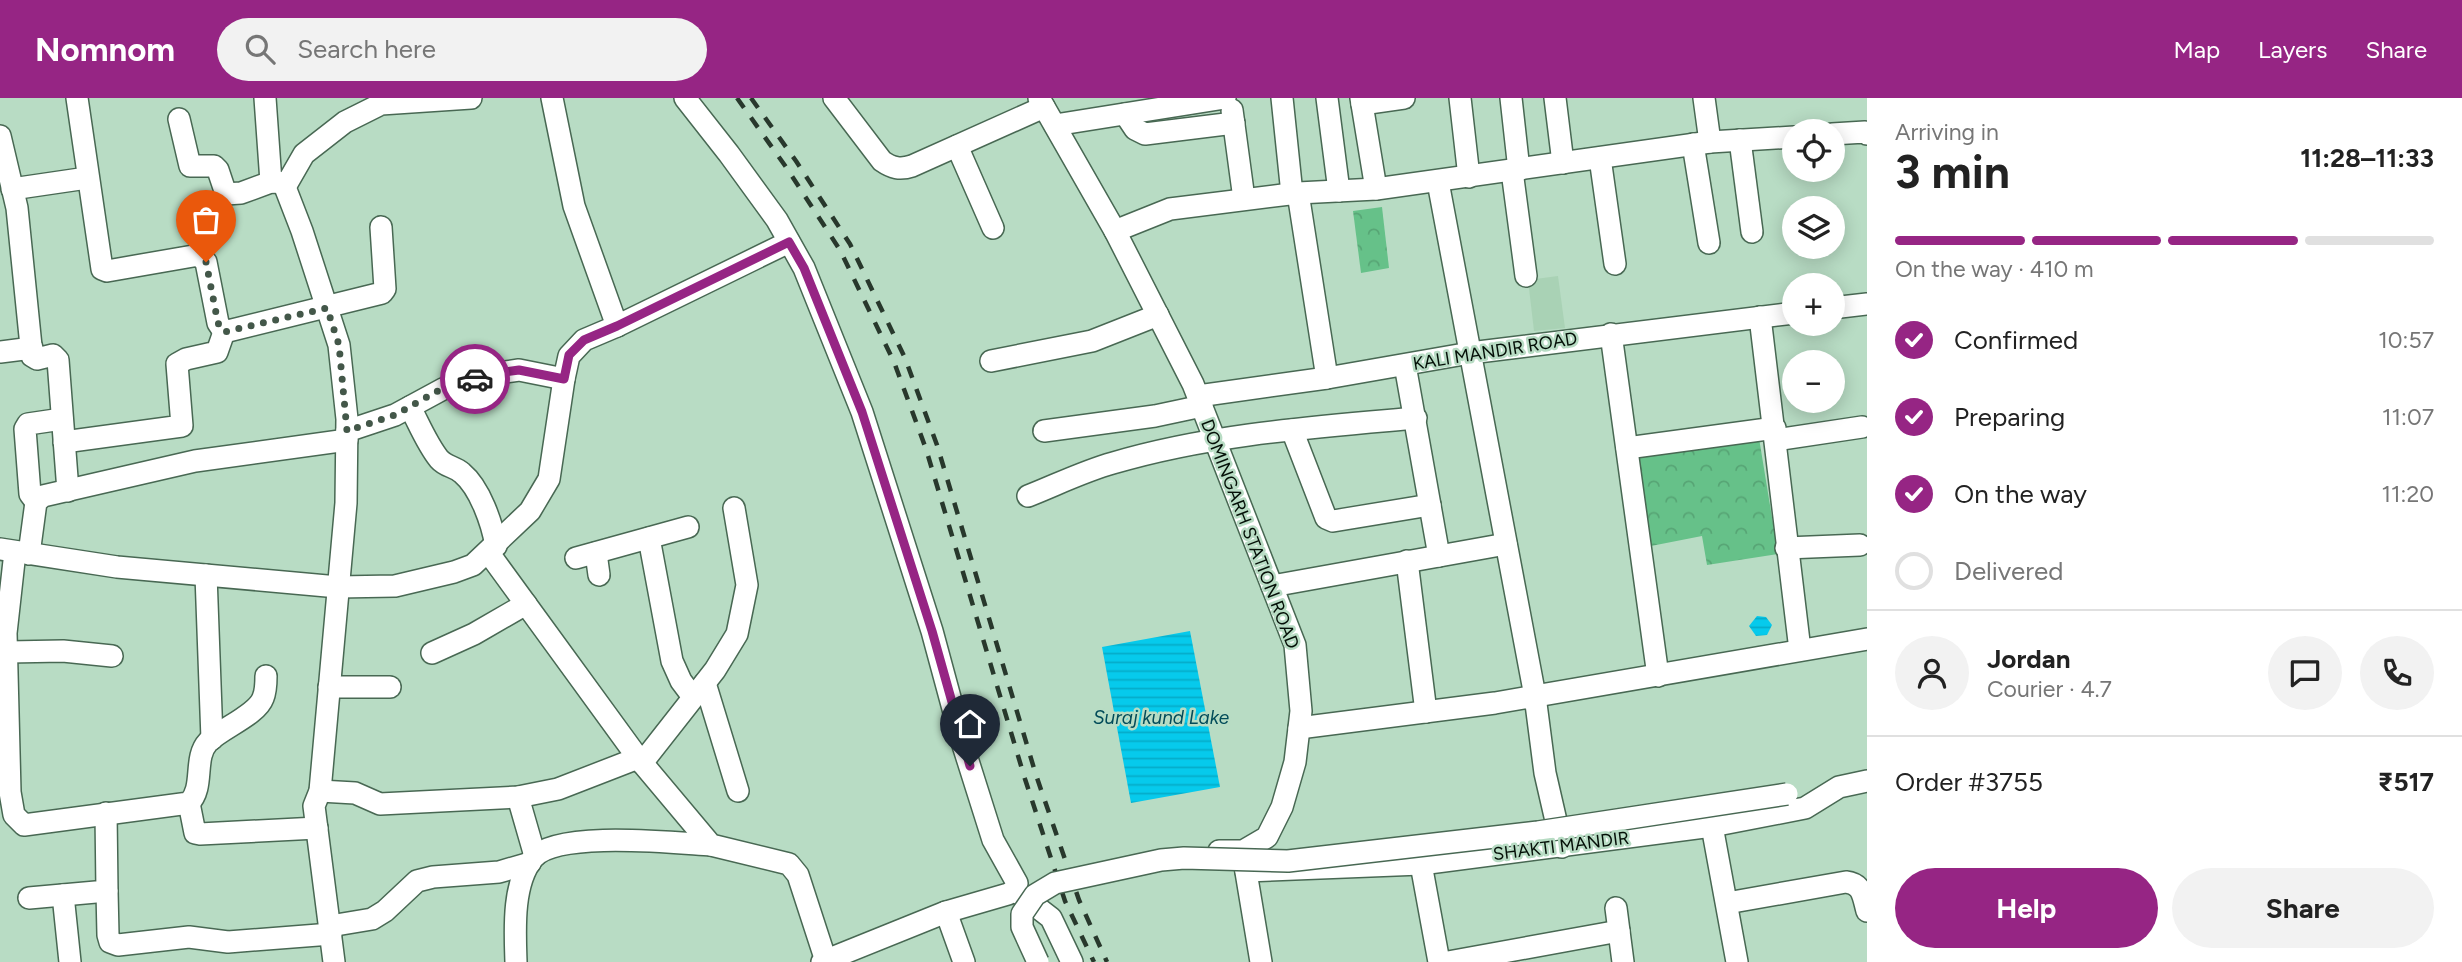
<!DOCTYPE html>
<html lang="en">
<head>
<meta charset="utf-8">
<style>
	:root { --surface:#fff; --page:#f2f2f2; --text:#222; --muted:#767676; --line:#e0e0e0; --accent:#962584 }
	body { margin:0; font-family:Figtree,sans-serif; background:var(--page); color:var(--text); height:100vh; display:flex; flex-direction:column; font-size:26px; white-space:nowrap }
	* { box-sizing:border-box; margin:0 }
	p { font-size:23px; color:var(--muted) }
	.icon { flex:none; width:38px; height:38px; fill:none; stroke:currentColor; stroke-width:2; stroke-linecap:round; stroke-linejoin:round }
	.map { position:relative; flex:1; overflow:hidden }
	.details { display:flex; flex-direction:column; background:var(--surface); width:595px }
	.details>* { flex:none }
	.buttons { position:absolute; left:1782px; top:21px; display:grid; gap:14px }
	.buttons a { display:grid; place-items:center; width:63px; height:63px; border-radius:50%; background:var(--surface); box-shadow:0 4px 18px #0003; font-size:35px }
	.pin { position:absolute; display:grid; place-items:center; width:60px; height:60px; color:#fff; margin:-72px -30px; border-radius:50% 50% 50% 0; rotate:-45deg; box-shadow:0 0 7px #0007 }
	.pin .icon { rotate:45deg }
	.courier { position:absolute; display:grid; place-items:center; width:70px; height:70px; margin:-35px; border:5px solid #962584; border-radius:50%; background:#fff; color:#222; box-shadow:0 2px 9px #0007 }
	.headline em { font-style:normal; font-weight:700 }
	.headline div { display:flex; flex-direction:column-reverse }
	.headline { display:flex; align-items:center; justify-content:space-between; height:119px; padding:0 28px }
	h1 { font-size:46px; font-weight:700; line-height:52px }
	.bar { display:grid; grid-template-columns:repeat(4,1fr); gap:10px 7px; align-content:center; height:84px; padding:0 28px }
	.bar i { height:9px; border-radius:5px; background:var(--line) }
	.bar .active { background:var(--accent) }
	.bar p { grid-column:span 4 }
	.line { display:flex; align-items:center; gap:18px; padding:0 28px; border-top:2px solid var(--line) }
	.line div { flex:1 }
	.round { display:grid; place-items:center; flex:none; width:74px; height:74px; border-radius:37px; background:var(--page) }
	ol { padding:0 28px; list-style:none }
	li { display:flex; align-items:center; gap:21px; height:77px }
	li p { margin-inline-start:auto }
	li .icon { padding:7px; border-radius:50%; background:var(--accent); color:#fff; stroke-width:4 }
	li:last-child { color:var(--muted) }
	li i { width:38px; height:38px; border:4px solid var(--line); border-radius:50% }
	.button { display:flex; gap:14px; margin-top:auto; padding:14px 28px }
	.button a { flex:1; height:80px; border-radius:42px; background:var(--accent); color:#fff; font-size:28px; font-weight:700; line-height:80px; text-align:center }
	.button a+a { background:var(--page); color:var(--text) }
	header { display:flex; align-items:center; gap:42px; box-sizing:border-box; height:98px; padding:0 35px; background:var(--accent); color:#fff }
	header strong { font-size:33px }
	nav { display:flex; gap:38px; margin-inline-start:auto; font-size:24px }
	.search { width:490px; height:63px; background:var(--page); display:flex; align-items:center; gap:18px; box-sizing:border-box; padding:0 24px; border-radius:38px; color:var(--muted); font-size:26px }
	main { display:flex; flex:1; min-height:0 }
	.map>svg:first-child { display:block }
	.built { fill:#a9d2b5 }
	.park { fill:url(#park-crowns) }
	.water { fill:url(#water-rules) }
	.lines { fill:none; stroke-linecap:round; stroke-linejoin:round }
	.minor-casing { stroke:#486853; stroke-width:24 }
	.minor { stroke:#fff; stroke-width:21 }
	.rail { stroke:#28382c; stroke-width:4.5; stroke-dasharray:12 12; stroke-linecap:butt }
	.minor-bridge-casing { stroke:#486853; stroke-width:24; stroke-linecap:butt }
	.minor-bridge { stroke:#fff; stroke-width:21 }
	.done { stroke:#435749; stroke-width:7; stroke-dasharray:0 12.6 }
	.route { stroke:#962584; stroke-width:9 }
	.labels { text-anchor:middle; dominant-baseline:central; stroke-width:5; stroke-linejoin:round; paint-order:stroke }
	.street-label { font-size:18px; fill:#040f07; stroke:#b8dcc4 }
	.water-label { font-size:19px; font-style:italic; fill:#024b59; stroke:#b8dcc4 }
</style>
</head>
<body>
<header>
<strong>Nomnom</strong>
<div class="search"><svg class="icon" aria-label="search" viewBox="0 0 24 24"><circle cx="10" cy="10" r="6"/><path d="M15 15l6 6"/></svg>Search here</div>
<nav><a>Map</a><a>Layers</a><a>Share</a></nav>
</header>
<main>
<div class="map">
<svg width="1867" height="864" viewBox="0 0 1867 864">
	<defs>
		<pattern id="park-crowns" width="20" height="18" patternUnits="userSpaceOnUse" patternTransform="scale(1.75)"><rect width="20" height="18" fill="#66c189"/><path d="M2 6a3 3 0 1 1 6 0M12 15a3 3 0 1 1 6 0" fill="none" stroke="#57a575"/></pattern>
		<pattern id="water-rules" width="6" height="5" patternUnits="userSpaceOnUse" patternTransform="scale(1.75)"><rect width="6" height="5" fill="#06caec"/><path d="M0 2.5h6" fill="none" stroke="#05acc9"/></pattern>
	</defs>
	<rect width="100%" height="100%" fill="#b8dcc4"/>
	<polygon class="built" points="1558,178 1565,230 1534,233 1528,182"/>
	<g class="park">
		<polygon points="1382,109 1389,170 1361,175 1353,113"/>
		<polygon points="1759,340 1778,456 1707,467 1702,438 1651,448 1638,360"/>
	</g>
	<g class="water">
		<polygon points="1757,518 1766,519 1772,527 1767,537 1756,538 1749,528"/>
		<polygon points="1190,533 1220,689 1131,705 1102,549"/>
	</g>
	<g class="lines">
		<g class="minor-casing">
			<g id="minor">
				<polyline points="77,0 102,171 107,173 199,157 206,164 218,225 224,234 382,195 385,191 381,129"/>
				<polyline points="265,0 271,84"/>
				<polyline points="552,0 574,108 617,228"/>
				<polyline points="685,0 729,56 777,122 804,170 862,314 932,533 962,644 993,742 1017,785 1015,792"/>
				<path d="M834 0 882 63C892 70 900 72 912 68L1044 9"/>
				<polyline points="1039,0 1115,133 1193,286 1295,547 1301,613 1295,664 1282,709 1267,739 1243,753 1219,753"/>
				<polyline points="1282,0 1292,96"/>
				<polyline points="1327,0 1339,93"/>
				<polyline points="1361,0 1376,91"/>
				<polyline points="1460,0 1469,79"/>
				<polyline points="1511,0 1519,72"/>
				<polyline points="1555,0 1563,65"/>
				<polyline points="1704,0 1710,44"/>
				<polyline points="1362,6 1404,0"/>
				<polyline points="1232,12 1244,101"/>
				<polyline points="1125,16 1135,31 1145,36 1234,25"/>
				<polyline points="179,21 190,68 214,68 218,72 226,96 241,95 271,84 287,85"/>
				<polyline points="1055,27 1225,0"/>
				<polyline points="1832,36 1865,34 1867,36"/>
				<polyline points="0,38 17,110 32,258 37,261 53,257 58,262 68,393"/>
				<polyline points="1740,42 1752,134"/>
				<polyline points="1693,46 1709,145"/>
				<polyline points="957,48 993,130"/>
				<polyline points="1600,60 1615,166"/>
				<polyline points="1512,73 1526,178"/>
				<polyline points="1438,84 1535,598 1545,675 1562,749"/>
				<polyline points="12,91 87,80"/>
				<polyline points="1298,95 1327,280"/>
				<polyline points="1115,133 1170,111 1298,95 1376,91 1710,44 1794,39"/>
				<polyline points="1832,210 1867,206"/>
				<polyline points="1760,219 1800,552"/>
				<polyline points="1611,236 1658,578"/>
				<polyline points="0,254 32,250"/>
				<polyline points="991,263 1092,243 1158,217"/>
				<polyline points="1405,267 1439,458"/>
				<polyline points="1198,298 1327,280 1470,255 1794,215"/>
				<path d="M410 309C419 326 427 346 439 361 446 369 454 368 462 375 480 390 492 425 496 448"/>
				<polyline points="1292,332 1326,420 1333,423 1430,407"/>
				<polyline points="347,333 395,317 443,291 491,276 519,272 564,281"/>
				<polyline points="1044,333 1155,318 1202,308"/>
				<polyline points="1776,342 1862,329"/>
				<polyline points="64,344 182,328 177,266 186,261 217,254 224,234"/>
				<polyline points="1627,350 1775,330"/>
				<path d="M1028 398C1056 387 1084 373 1113 365 1211 336 1315 329 1416 320"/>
				<polyline points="36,404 30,396 25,331 28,326 62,321"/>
				<polyline points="649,440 672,563 681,583 693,599"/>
				<polyline points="1786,450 1860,447"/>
				<polyline points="0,451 117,469 338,489 395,488 454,474 473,467 530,413 549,381 564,281 569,258 584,242 617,228 789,144"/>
				<path d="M15 454 6 535 10 694 14 717 24 727 189 705C205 689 193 660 208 644 222 630 257 617 263 600 266 593 266 585 266 578"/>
				<polyline points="488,454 638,660 711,747 789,766 798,777 826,863"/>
				<polyline points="596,455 599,477"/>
				<polyline points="29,456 36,404 43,398 195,363 347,342"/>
				<polyline points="576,460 688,429"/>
				<polyline points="1407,463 1426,614"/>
				<polyline points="206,477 212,641"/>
				<polyline points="1272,488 1506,446"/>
				<polyline points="8,554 63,553 112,558"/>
				<polyline points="432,555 474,536 526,506"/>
				<polyline points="705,585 738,693"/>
				<polyline points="329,589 390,589"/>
				<polyline points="1299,630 1495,605 1867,541"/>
				<polyline points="642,665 715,572 737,536 747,487 734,410"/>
				<polyline points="320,693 355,695 380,706 518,699 558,691 638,660"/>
				<polyline points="518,699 535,758"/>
				<polyline points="189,705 195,735 200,736 317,730"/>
				<polyline points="1712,728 1737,864"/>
				<polyline points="1244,762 1261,864"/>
				<polyline points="1421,766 1439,864"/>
				<polyline points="1246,773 1421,766 1712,728 1805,710 1839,689 1867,683"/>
				<polyline points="107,793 108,837 110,844 118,847 189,839 228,844 331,836"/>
				<polyline points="1016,793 1051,820 1072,864"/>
				<polyline points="63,797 70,864"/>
				<polyline points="29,800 107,793 106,715"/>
				<path d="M1727 805 1846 784C1863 786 1863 799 1867 813"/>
				<polyline points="1616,810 1623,864"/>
				<polyline points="946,814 964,864"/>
				<polyline points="330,828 372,821 385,813 417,783 433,779 499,774 530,765"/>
				<polyline points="334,864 314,708 320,693 346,405 347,321 339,247 302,133 285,89 304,56 345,24 381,6 471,0"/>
				<path d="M516 864C515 833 512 786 533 760 557 732 675 745 711 747"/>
				<polyline points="822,864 946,814 1008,796 1015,792"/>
				<polyline points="1448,864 1619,833"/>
			</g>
		</g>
		<use href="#minor" class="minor"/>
		<g class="rail">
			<polyline points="737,0 786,69 840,152 894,264 926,351 1025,681 1065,803 1094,864"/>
			<polyline points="751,0 796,63 850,146 905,260 937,347 1036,677 1079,802 1107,864"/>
		</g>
		<g class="minor-bridge-casing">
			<polyline id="minor-bridge" points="1038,864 1022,829 1022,816 1035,797 1055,785 1161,762 1184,760 1288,763 1538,734 1787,696"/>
		</g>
		<use href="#minor-bridge" class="minor-bridge"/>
	</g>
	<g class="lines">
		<polyline class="done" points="206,164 218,225 224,234 327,210 339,247 347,333 395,317 443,290 475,281"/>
		<polyline class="route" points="475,281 491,276 519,272 564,281 569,257 584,242 617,228 789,144 804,170 862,314 932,533 970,668"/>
	</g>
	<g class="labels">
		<g class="street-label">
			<text transform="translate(1495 253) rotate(-9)">KALI MANDIR ROAD</text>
			<text transform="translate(1250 436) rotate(69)">DOMINGARH STATION ROAD</text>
			<text transform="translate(1561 748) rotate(-7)">SHAKTI MANDIR</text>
		</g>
		<g class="water-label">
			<text x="1161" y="619">Suraj kund Lake</text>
		</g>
	</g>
</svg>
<div class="buttons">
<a><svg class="icon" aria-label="locate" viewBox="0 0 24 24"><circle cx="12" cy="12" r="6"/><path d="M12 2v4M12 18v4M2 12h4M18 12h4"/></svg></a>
<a><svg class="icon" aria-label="layers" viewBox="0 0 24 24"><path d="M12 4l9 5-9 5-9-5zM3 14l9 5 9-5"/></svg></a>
<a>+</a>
<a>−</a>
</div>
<div class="pin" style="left:206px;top:164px;background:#ea580c"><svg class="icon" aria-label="bag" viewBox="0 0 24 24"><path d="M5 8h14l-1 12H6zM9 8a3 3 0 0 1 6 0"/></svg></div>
<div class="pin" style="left:970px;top:668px;background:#1f2937"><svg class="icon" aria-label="home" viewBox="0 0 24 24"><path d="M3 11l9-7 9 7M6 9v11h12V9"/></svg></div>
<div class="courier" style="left:475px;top:281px"><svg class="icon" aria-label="car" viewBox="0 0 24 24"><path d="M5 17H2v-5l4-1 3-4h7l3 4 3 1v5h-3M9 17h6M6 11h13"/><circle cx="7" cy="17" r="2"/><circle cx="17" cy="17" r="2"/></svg></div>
</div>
<section class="details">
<div class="headline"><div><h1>3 min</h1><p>Arriving in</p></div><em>11:28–11:33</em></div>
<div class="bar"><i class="active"></i><i class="active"></i><i class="active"></i><i></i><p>On the way · 410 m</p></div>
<ol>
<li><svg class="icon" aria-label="check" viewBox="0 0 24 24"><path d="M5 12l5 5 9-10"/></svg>Confirmed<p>10:57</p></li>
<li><svg class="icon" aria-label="check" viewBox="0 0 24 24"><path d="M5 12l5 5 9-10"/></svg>Preparing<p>11:07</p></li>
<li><svg class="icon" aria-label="check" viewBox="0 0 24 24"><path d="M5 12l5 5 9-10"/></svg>On the way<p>11:20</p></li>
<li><i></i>Delivered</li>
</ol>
<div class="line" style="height:126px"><a class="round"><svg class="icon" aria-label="person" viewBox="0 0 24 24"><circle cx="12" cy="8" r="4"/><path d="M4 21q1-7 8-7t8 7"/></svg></a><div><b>Jordan</b><p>Courier · 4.7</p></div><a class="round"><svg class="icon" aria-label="chat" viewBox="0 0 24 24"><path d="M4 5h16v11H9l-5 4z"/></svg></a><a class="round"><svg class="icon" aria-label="phone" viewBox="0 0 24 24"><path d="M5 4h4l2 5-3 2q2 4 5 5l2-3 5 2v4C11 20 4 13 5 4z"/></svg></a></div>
<div class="line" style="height:91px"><div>Order #3755</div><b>₹517</b></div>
<div class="button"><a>Help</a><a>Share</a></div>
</section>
</main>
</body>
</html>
